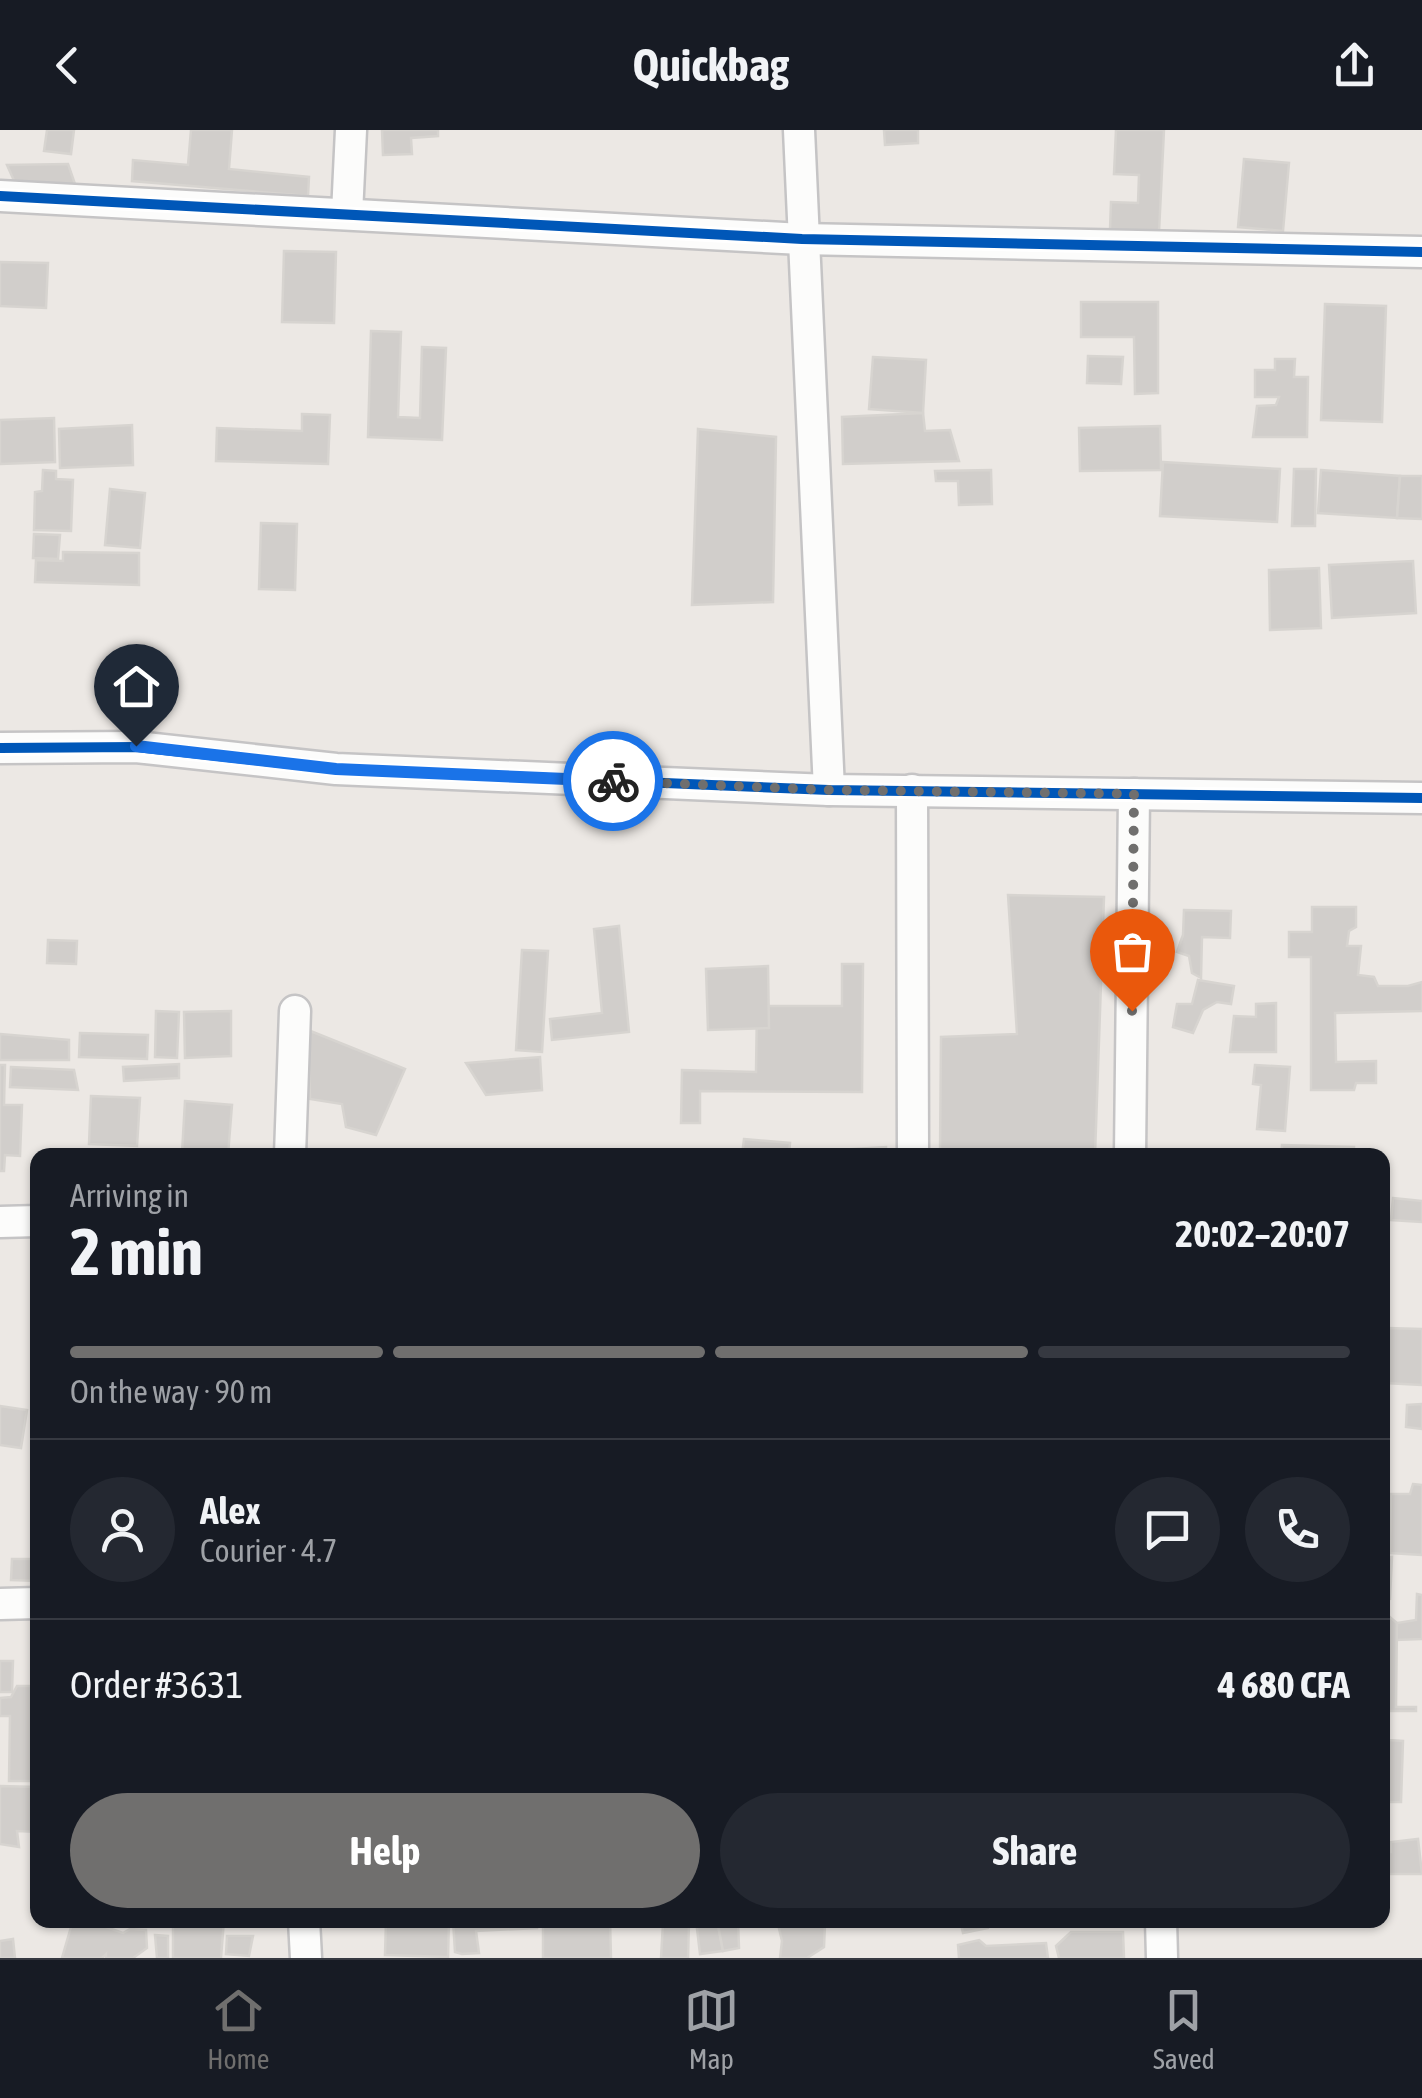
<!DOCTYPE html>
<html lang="en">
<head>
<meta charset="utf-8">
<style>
	:root { --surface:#171b24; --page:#242831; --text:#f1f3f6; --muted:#9ea1a6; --line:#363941; --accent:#706f6e }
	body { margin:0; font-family:"Asap Condensed",sans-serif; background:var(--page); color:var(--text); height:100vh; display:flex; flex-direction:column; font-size:38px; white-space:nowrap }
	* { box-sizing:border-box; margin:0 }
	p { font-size:32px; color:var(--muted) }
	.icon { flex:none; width:55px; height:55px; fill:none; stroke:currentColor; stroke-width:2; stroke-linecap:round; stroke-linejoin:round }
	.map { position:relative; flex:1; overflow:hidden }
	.panel { position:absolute; left:30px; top:1018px; width:1360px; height:780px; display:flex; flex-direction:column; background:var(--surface); border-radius:20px; box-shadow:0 2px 8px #0004 }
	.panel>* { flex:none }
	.pin { position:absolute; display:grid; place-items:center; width:85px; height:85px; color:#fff; margin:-102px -42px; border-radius:50% 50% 50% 0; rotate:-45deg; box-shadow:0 0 10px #0007 }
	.pin .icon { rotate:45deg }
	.courier { position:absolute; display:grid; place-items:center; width:100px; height:100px; margin:-50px; border:8px solid #1a73e8; border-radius:50%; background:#fff; color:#222; box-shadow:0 2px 12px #0007 }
	.head em { font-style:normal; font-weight:700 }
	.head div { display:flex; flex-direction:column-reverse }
	.head { display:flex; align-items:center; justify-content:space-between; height:170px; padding:0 40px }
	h1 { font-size:65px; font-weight:700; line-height:75px }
	.bar { display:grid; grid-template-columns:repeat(4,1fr); gap:15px 10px; align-content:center; height:120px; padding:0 40px }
	.bar i { height:12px; border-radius:8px; background:var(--line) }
	.bar .selected { background:var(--accent) }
	.bar p { grid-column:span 4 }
	.line { display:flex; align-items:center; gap:25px; padding:0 40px; border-top:2px solid var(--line) }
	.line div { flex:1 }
	.round { display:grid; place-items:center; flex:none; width:105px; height:105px; border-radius:52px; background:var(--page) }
	.primary-button { display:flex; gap:20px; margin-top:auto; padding:20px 40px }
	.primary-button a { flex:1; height:115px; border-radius:60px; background:var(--accent); color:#fff; font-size:40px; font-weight:700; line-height:115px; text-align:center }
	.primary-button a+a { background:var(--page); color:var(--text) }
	header { display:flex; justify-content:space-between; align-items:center; height:130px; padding:0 40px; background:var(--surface); font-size:45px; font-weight:700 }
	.menu { display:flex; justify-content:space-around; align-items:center; height:140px; border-top:2px solid var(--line); background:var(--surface); font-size:28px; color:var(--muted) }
	.menu a { display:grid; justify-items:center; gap:5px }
	.menu .selected { color:var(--accent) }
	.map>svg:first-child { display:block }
	.building { fill:#d1cecb; stroke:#d7d4d0; stroke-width:2.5 }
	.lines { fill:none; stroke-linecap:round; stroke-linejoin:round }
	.street-casing { stroke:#c5c4c5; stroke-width:35 }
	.street { stroke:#fcfcfb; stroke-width:30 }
	.cycleway-casing { stroke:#fff; stroke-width:16 }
	.cycleway { stroke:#0057b8; stroke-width:10 }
	.done { stroke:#706f6e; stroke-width:10; stroke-dasharray:0 18 }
	.route { stroke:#1a73e8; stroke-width:12 }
</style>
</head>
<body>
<header><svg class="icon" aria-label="back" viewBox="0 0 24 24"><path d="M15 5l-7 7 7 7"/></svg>Quickbag<svg class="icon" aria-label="share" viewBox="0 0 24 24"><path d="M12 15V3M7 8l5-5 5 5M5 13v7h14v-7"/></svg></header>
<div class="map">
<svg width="1422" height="1828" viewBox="0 0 1422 1828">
	<rect width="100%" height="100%" fill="#ece8e4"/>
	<g class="building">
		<polygon points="47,0 74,0 71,24 44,21"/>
		<polygon points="191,0 232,0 229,39 309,47 308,66 132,51 133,30 188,35"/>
		<polygon points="382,0 438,0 438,6 411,8 412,24 383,25"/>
		<polygon points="884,0 918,0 918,13 885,15"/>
		<polygon points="1116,0 1164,0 1159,102 1110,100 1111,72 1138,73 1139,45 1114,44"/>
		<polygon points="1244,29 1289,33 1283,101 1238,97"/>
		<polygon points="68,34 75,54 16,55 7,35"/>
		<polygon points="284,121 336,122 334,193 282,192"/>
		<polygon points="0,132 48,133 46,178 0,176"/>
		<polygon points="1081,172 1158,172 1158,263 1135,264 1134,207 1081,207"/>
		<polygon points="1325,174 1386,176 1382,292 1321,290"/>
		<polygon points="371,201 401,202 398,287 420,288 422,217 446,218 442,310 368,307"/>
		<polygon points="1088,226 1123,227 1121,254 1087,253"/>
		<polygon points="873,227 926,230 923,283 869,279"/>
		<polygon points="1275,229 1295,229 1294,247 1308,247 1307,307 1253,307 1257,276 1276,275 1279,267 1255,267 1255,240 1275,240"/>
		<polygon points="923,283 925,301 950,300 959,331 843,334 842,287"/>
		<polygon points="302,284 330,285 328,334 216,331 217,298 302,301"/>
		<polygon points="54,288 55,332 0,334 0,290"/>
		<polygon points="132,295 133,335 60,338 59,299"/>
		<polygon points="1160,296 1161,340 1080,341 1079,298"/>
		<polygon points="698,299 776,307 773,472 692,475"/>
		<polygon points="1163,332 1280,339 1277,392 1160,386"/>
		<polygon points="1294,339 1316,339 1315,396 1292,396"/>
		<polygon points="43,340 56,341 56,349 73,350 71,401 34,400 35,362 42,361"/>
		<polygon points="991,340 992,374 959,375 958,351 936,351 935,341"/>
		<polygon points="1321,340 1400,346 1397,388 1318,383"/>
		<polygon points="1400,346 1422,346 1422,389 1397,388"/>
		<polygon points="110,359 145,363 140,418 105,415"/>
		<polygon points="261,393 297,394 295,460 259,459"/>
		<polygon points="34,404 60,405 58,429 33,428"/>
		<polygon points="63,422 139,423 139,455 35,452 36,430 63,431"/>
		<polygon points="1413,431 1416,483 1332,488 1329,435"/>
		<polygon points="1319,438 1321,498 1270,500 1269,440"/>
		<polygon points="1008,765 1104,767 1095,1025 940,1025 941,907 1017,904"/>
		<polygon points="1312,777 1356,777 1356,797 1349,801 1347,816 1361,816 1358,845 1374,847 1378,856 1408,856 1422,852 1422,881 1335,883 1336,932 1376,931 1376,953 1356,953 1354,960 1311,960 1311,827 1289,827 1289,802 1312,802"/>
		<polygon points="1184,780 1231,781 1230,808 1202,807 1201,848 1192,843 1189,826 1177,822 1183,805"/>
		<polygon points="619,796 629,902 552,910 550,889 602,883 594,799"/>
		<polygon points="48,810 77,811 76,834 47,833"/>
		<polygon points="522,820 548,821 542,922 516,920"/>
		<polygon points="842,834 863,834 862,962 700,961 700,993 681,993 682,940 756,942 757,876 842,876"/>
		<polygon points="768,836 769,898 708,900 706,839"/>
		<polygon points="1198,850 1234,856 1231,874 1217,872 1203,880 1193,903 1173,897 1177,874 1192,874"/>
		<polygon points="1276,873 1276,922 1230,922 1234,886 1256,887 1256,874"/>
		<polygon points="156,881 179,882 177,928 155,927"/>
		<polygon points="231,881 231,926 185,928 184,882"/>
		<polygon points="308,900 405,939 376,1005 346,997 342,974 310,969"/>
		<polygon points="80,903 148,905 147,929 79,927"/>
		<polygon points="0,904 69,910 69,930 0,930"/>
		<polygon points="540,927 542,960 486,965 466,933"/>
		<polygon points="179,934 179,948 124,951 123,937"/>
		<polygon points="0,935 5,935 4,975 22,975 20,1026 5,1025 4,1041 0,1041"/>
		<polygon points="1255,935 1290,937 1285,1001 1257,999 1261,955 1253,954"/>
		<polygon points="11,937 74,940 78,960 10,957"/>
		<polygon points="91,966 140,968 137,1016 89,1014"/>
		<polygon points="185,971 232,975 228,1025 182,1023"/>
		<polygon points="744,1009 790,1013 789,1025 742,1025"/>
		<polygon points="1282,1015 1354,1017 1354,1025 1281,1025"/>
		<polygon points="886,1017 886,1025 821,1025 821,1021"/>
		<polygon points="1393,1068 1422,1071 1422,1092 1391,1090"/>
		<polygon points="1387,1198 1422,1199 1422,1255 1385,1253"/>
		<polygon points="1422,1274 1422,1299 1406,1297 1407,1275"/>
		<polygon points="0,1276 27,1280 21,1318 0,1315"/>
		<polygon points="1413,1354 1422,1355 1422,1425 1390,1423 1391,1364 1410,1364"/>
		<polygon points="1392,1427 1390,1469 1382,1470 1382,1428"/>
		<polygon points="12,1429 38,1429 38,1451 11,1450"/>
		<polygon points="1417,1464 1422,1465 1422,1509 1396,1510 1397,1493 1416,1490"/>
		<polygon points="1385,1483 1397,1493 1396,1577 1416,1577 1416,1581 1382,1581 1382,1484"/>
		<polygon points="0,1531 13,1531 12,1562 0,1562"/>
		<polygon points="17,1556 38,1556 38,1651 9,1651 10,1586 0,1586 0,1568 11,1567"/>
		<polygon points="1382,1596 1386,1596 1389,1610 1403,1611 1401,1672 1382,1672"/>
		<polygon points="0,1656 38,1657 38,1702 17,1701 19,1717 0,1714"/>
		<polygon points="1418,1709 1422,1744 1382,1744 1382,1722 1391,1722 1391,1712"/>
		<polygon points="73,1790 108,1790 106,1797 123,1803 130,1799 146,1800 147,1818 133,1828 106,1828 106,1824 102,1828 62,1828"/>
		<polygon points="173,1790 224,1790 221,1828 173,1828"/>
		<polygon points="386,1790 449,1790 448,1827 385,1825"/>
		<polygon points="453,1790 537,1790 537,1798 476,1801 479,1823 462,1824 455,1822"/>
		<polygon points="543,1790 610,1790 611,1828 543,1828"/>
		<polygon points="696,1790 717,1790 723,1821 700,1824"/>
		<polygon points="717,1790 738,1790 739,1818 723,1821"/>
		<polygon points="777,1790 833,1790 825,1794 824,1817 807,1828 780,1828 782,1811"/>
		<polygon points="960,1790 989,1790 988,1798 963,1803"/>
		<polygon points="663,1793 689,1793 688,1828 661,1828"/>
		<polygon points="1071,1802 1123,1802 1124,1828 1059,1828 1056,1816"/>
		<polygon points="155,1805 168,1806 168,1828 157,1828"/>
		<polygon points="227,1806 253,1806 249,1826 226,1824"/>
		<polygon points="13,1809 15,1828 0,1828 0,1811"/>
		<polygon points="979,1810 986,1816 1046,1813 1048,1828 959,1828 958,1815"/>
	</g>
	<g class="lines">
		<g class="street-casing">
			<g id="street">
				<polyline points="799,0 829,660"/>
				<polyline points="0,66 802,109 1422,122"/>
				<polyline points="347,84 351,0"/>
				<polyline points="0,618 136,617 336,639 829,660 1422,668"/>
				<polyline points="912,660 913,1025"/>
				<polyline points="290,1025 295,881"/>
				<polyline points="1130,1025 1134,664"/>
				<polyline points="0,1092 38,1091"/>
				<polyline points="0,1474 38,1473"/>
				<polyline points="304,1790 306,1828"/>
				<polyline points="1161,1790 1162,1828"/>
			</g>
		</g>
		<use href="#street" class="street"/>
		<g class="cycleway-casing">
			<g id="cycleway">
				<polyline points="0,66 802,109 1422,122"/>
				<polyline points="0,618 136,617 336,639 829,660 1422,668"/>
			</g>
		</g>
		<use href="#cycleway" class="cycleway"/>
	</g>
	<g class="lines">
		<polyline class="done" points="613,651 829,660 1134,664 1132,881"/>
		<polyline class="route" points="136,616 336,639 613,651"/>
	</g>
</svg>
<div class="pin" style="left:1132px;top:881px;background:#ea580c"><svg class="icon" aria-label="bag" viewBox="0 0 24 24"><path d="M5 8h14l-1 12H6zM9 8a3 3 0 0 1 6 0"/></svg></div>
<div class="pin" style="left:136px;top:616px;background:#1f2937"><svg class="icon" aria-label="home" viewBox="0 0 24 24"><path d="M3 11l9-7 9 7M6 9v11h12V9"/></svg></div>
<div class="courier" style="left:613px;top:651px"><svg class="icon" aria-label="bike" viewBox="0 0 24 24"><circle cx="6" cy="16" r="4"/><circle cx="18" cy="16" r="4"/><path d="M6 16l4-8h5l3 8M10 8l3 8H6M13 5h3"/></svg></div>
<section class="panel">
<div class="head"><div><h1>2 min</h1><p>Arriving in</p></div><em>20:02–20:07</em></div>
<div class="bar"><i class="selected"></i><i class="selected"></i><i class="selected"></i><i></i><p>On the way · 90 m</p></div>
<div class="line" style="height:180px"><a class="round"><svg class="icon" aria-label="person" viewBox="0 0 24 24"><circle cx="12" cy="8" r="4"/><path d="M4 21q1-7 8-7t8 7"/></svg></a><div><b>Alex</b><p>Courier · 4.7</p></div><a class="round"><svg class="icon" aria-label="chat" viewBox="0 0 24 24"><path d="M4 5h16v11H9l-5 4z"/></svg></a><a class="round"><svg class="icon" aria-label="phone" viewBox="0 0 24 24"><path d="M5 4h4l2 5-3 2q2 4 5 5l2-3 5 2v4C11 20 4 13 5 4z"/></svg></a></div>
<div class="line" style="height:130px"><div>Order #3631</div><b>4 680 CFA</b></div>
<div class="primary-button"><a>Help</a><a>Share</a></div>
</section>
</div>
<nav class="menu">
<a class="selected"><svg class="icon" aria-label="home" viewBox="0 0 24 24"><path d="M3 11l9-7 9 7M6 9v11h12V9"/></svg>Home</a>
<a><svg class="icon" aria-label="map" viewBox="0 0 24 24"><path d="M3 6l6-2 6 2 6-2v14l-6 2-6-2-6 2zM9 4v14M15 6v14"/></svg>Map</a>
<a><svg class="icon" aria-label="saved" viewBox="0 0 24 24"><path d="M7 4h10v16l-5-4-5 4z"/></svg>Saved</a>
</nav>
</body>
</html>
